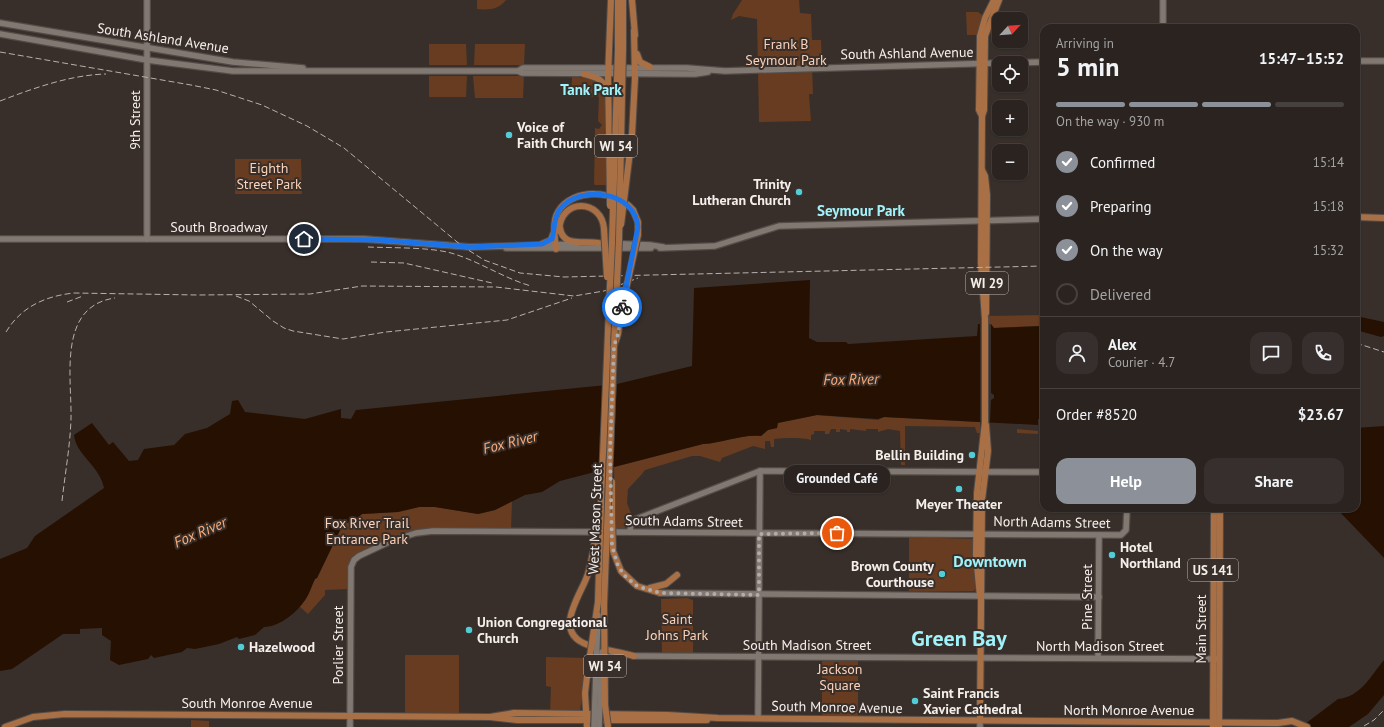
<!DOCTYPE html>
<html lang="en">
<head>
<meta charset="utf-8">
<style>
	:root { --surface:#2a2320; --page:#362f2d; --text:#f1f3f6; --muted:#a5a4a5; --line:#46403e; --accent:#8c9099 }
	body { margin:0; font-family:"PT Sans",sans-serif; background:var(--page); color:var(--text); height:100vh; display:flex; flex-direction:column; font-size:15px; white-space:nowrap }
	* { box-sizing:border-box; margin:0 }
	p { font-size:13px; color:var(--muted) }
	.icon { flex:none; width:22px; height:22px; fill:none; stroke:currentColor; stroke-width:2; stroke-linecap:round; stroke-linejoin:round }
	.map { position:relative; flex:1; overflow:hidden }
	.side { position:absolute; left:1040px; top:24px; width:320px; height:488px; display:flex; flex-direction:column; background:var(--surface); border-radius:12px; box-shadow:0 1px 3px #0004,0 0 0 1px var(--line) }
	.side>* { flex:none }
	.needle { width:26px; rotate:64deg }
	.fabs { position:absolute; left:992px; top:12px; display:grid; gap:8px }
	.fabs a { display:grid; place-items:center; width:36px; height:36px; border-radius:8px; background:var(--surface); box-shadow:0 1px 3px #0004,0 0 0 1px var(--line); font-size:20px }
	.pin { position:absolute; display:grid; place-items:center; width:34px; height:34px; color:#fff; margin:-17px; border:2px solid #fff; border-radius:50%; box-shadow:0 1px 4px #0007 }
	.courier { position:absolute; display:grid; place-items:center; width:40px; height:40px; margin:-20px; border:3px solid #1a73e8; border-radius:50%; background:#fff; color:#222; box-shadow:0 1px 5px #0007 }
	.bubble { position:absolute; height:28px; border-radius:12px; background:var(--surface); box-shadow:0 1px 3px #0004,0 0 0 1px var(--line); font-size:13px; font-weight:600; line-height:28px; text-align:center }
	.headline em { font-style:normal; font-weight:600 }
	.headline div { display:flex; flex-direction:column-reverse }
	.headline { display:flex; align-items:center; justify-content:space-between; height:68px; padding:0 16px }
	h1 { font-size:26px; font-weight:600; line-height:30px }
	.bar { display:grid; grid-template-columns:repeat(4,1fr); gap:6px 4px; align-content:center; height:48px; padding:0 16px }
	.bar i { height:5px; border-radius:3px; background:var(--line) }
	.bar .active { background:var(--accent) }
	.bar p { grid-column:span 4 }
	.line { display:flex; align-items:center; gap:10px; padding:0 16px; border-top:1px solid var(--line) }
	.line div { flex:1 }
	.round { display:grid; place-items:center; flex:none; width:42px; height:42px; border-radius:12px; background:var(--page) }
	ol { padding:0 16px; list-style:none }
	li { display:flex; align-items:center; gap:12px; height:44px }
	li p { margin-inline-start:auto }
	li .icon { padding:4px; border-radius:50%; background:var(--accent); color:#fff; stroke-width:4 }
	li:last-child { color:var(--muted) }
	li i { width:22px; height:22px; border:2px solid var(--line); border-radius:50% }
	.primary-button { display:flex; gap:8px; margin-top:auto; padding:8px 16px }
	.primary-button a { flex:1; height:46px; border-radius:12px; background:var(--accent); color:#fff; font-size:16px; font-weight:600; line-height:46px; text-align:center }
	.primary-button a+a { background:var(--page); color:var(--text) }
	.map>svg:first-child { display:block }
	.green { fill:#673c20 }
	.water { fill:#261002 }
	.pier { fill:#382f2a }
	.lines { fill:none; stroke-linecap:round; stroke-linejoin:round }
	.secondary-casing { stroke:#524b47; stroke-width:8 }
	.primary-casing { stroke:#524b47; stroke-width:8 }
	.secondary { stroke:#827872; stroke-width:5.5 }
	.primary { stroke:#a97046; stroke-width:6 }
	.rail { stroke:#b7b0ad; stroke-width:1; stroke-dasharray:6 3; stroke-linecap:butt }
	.secondary-bridge-casing { stroke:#524b47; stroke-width:8; stroke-linecap:butt }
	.primary-bridge-casing { stroke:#524b47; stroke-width:8; stroke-linecap:butt }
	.secondary-bridge { stroke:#827872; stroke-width:5.5 }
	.primary-bridge { stroke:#a97046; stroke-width:6 }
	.done { stroke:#b3aca8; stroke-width:4; stroke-dasharray:0 7.2 }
	.route { stroke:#1a73e8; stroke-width:5 }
	.poi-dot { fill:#52ccd6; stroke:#382f2a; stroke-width:1.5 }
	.labels { text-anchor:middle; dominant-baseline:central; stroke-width:4; stroke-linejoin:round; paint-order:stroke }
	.shield { fill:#382f2a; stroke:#bcb5b2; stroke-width:1 }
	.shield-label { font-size:13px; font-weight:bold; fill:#f5efec }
	.street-label { font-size:14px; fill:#f5efec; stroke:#382f2a }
	.park-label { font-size:14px; fill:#fcd2b9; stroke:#382f2a }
	.poi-label { font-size:14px; font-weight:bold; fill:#f5efec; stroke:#382f2a; text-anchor:start }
	.neighbourhood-label { font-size:15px; font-weight:bold; fill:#a1f3fa; stroke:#382f2a }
	.water-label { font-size:15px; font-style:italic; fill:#faaa77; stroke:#382f2a }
	.quarter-label { font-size:16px; font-weight:bold; fill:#a1f3fa; stroke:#382f2a }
	.town-label { font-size:22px; font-weight:bold; fill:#a1f3fa; stroke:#382f2a }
</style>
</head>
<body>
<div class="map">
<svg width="1384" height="727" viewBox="0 0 1384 727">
	<rect width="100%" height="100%" fill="#382f2a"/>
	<g class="green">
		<path d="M477 0H506C498 10 489 10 477 9Z"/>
		<polygon points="742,0 799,0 800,13 811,14 812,40 821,40 822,64 812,65 813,94 809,94 811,121 759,122 757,19 739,16 731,20 733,14"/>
		<polygon points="966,12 978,12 982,15 977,35 967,35"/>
		<polygon points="429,44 466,44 467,65 429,65"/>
		<polygon points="475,44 525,44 524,65 474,65"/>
		<polygon points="429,76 467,76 466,97 429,97"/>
		<polygon points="473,76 524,76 523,98 475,98"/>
		<polygon points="572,77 591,78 600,82 605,93 608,185 595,185 594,184 595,128 599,129 602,125 598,121 599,97 571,96"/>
		<polygon points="235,159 301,159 302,194 235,194"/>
		<polygon points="1044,315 1044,326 994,328 985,324 985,316"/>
		<path d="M817 415 878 420 884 417 980 422V433H977L975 427 905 426V465H901L900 431 888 429 878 432V429H866V431L850 429V432H847V430L840 429V432H836V429H831L829 434H825V431H814V434L811 435V440C802 437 781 438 774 439V447H771L770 441H765V449L753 446 722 458 720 462 700 456H692L645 470 642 474 628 489 627 503 632 516 625 528 615 529 614 467 703 444C723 443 741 434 761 436L767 430 777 428V423Z"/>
		<polygon points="1017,429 1038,431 1038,434 1017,433"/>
		<path d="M512 501 511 529H431L401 534 389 539 353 556 348 565V589L325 590V595L308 614 299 606C306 598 309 589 315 579L317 578 343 524 344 505 354 521 362 514 398 512 419 507H435L478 514 495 510Z"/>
		<polygon points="654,515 654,528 635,527 636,523"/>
		<polygon points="909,537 973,539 976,587 974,591 909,591"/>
		<polygon points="687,598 693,600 693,655 662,653 661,599"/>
		<rect x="405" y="655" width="54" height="62"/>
		<polygon points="546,657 588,658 580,711 550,712 551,687 546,686"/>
		<polygon points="822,657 858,658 858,720 822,719"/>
		<polygon points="191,720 209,721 209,727 191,727"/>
	</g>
	<g class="water">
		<path d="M810 280 809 338 817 342H846L848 344 977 336 978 324H991L994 328 1044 326V419H1038V425L884 417 878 419 817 415 778 423 777 428 768 430 761 436C741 434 723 443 703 444L560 481 542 492 525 495 495 510 478 514 435 507H419L398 512 362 514 354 521 343 524 317 578 315 579C312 585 310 592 307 597 299 611 280 627 264 627L255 635 239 639 237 637 219 644 195 649 187 648 182 652 154 658 151 655 148 659 119 665 110 660 111 641 102 635V628L80 629V634H63L12 669 0 671V559L27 548 35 536 104 488C100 466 76 455 74 435L92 423 109 445 113 442 129 461 138 460 144 449 174 445 185 434 207 428 230 414 232 401 238 400 245 412 305 419 341 409V418L351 419 356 410 617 384 692 366 694 288Z"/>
		<polygon points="1356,316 1384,322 1384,336 1381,337 1356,330"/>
		<polygon points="1384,426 1384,558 1336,508 1356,508 1356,428"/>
		<path d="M1384 660V695L1368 714 1349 727H1301L1338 699C1361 697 1371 675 1384 660Z"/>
	</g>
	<g class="pier">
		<polygon points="980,324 991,324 991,393 994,395 994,398 991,400 990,422 980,422"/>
		<polygon points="617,382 613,469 599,473 603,384"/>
	</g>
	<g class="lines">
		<g class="secondary-casing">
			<g id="secondary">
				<polyline points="147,0 147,239"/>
				<polyline points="1163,0 1163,28"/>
				<polyline points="0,23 233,62 303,68"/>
				<polyline points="0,34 147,60 233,71 518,71 523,68 687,68 725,71 999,63"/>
				<polyline points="1356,61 1384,61"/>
				<polyline points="1010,63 1044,62"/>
				<polyline points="518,71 522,73 695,74 708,72"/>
				<polyline points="0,239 364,239 470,247 577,244"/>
				<polyline points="601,243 650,245 663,247"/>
				<polyline points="506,248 651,248"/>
				<polyline points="660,248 715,246 779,226 1044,219"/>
				<polyline points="609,532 1121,535 1126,530 1127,508"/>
				<polyline points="630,532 631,523 634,520 760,471 1044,472"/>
				<polyline points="660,593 1099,597"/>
				<polyline points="634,656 1218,659"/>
				<polyline points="1098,658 1099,535"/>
				<polyline points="758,718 760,471"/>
				<polyline points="350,727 351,567 354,560 359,556 391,541 416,533 433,531 601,532"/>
				<polyline points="980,727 980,721"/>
			</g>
		</g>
		<g class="primary-casing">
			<g id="primary">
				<polyline points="632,0 635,35"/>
				<polyline points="618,48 618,0"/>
				<polyline points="623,48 623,0"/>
				<polyline points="637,54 640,62 650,67"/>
				<path d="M584 74C595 77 604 79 607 91"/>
				<polyline points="982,116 979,110 980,36 985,18 994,0"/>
				<polyline points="609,135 608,77 611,0"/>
				<polyline points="632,135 635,78 634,31"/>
				<polyline points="982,170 985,176 987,195 986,313"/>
				<polyline points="1356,217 1384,218"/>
				<path d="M560 228C563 248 584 240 598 243"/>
				<path d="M559 231C560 197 602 199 604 229"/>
				<polyline points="542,244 551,240 554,232"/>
				<path d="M556 249C555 237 552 222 558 212 572 187 617 190 633 210"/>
				<polyline points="610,456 614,346 618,334 622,307"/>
				<polyline points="612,482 612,519"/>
				<polyline points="601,505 609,307"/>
				<path d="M593 552C591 561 590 570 586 579 578 599 553 633 588 645 603 650 619 652 634 656"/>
				<polyline points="621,571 637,586 660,593"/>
				<polyline points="650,588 666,584 677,575"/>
				<polyline points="980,597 976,555 977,493 985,422 985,319 981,263 982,116 984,110 985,36 999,0"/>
				<polyline points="490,717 514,713 667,715 718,718 1278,723 1292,721 1307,727"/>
				<polyline points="980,721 982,500 988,451 986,425"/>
				<polyline points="5,727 33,717 65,714 490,717 517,720 707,720"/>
				<polyline points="587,727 585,693 587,676"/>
				<polyline points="1213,727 1214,508"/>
				<polyline points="1219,727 1220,508"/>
			</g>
		</g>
		<use href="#secondary" class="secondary"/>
		<use href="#primary" class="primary"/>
		<g class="rail">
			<polyline points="0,52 191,85 216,90 262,105 307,126 344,148 462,246 484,260 520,273 564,277 1044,266"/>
			<path d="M0 101C34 88 70 75 106 74"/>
			<path d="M368 247C391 248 429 247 451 253 479 261 503 278 531 286"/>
			<polyline points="371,262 404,263 492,283"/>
			<polyline points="236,296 249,301 273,321 284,328 293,331 343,339 386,332 507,320 572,298"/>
			<polyline points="67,302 83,296"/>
			<path d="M6 332C21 307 45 296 74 293L198 295 310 294 362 286 496 287 574 296 604 291 638 278"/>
			<polyline points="1356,343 1384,352"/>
			<path d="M62 501C65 474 70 447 71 419 72 378 57 306 115 298"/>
			<polyline points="1364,726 1374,720 1384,710"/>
		</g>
		<g class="secondary-bridge-casing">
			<g id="secondary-bridge">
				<polyline points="594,727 598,615"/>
				<polyline points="599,727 602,652"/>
			</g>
		</g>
		<g class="primary-bridge-casing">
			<g id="primary-bridge">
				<polyline points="609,135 610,206"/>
				<polyline points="621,225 632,135"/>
				<polyline points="604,229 607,277"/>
				<polyline points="609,307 612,243 618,48"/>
				<polyline points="622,307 638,235 638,222 633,210"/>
				<polyline points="614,346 619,240 623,48"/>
				<polyline points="612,519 613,551 621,571"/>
				<polyline points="593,552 598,520"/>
				<polyline points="587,676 598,602 601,505"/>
				<polyline points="608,727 605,705 604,605 610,452"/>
			</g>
		</g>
		<use href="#secondary-bridge" class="secondary-bridge"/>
		<use href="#primary-bridge" class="primary-bridge"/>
	</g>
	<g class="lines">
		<polyline class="done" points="622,307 618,334 614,346 610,452 612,546 618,566 625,576 637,586 660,593 759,595 759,534 837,533"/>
		<path class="route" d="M304 239 379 240 470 247 542 244 552 239C555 229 553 218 560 209 580 184 635 191 638 227L622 307"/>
	</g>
	<g class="poi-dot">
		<circle cx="509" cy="135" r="4"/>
		<circle cx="799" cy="192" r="4"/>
		<circle cx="972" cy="455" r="4"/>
		<circle cx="959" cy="489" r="4"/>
		<circle cx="1112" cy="555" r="4"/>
		<circle cx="942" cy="574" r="4"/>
		<circle cx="469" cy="630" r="4"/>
		<circle cx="241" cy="647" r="4"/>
		<circle cx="915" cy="701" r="4"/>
	</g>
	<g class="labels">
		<g class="shield">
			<rect x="595" y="135" width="42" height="22" rx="3"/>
			<rect x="966" y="272" width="42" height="22" rx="3"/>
			<rect x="1188" y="559" width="50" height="22" rx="3"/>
			<rect x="584" y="655" width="42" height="22" rx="3"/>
		</g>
		<g class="shield-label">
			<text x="616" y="146">WI 54</text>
			<text x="987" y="283">WI 29</text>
			<text x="1213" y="570">US 141</text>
			<text x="605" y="666">WI 54</text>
		</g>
		<g class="street-label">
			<text transform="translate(163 38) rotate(9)">South Ashland Avenue</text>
			<text transform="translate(907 53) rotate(-1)">South Ashland Avenue</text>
			<text transform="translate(135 120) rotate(-90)">9th Street</text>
			<text x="219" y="227">South Broadway</text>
			<text transform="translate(595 519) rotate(-88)">West Mason Street</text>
			<text transform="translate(684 521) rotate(1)">South Adams Street</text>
			<text transform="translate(1052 522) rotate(1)">North Adams Street</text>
			<text transform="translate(1087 597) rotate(-90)">Pine Street</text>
			<text transform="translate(1201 629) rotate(-90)">Main Street</text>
			<text transform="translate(338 645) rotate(-90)">Porlier Street</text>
			<text x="807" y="645">South Madison Street</text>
			<text x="1100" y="646">North Madison Street</text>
			<text x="247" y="703">South Monroe Avenue</text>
			<text transform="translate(837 707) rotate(1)">South Monroe Avenue</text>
			<text x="1129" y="710">North Monroe Avenue</text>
		</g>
		<g class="park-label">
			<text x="786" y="44">Frank B<tspan x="786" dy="16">Seymour Park</tspan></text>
			<text x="269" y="168">Eighth<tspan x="269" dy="16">Street Park</tspan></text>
			<text x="367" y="523">Fox River Trail<tspan x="367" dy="16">Entrance Park</tspan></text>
			<text x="677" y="619">Saint<tspan x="677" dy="16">Johns Park</tspan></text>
			<text x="840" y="669">Jackson<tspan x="840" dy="16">Square</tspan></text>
		</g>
		<g class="poi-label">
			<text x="517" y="127">Voice of<tspan x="517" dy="16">Faith Church</tspan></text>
			<text x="791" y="184" text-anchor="end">Trinity<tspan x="791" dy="16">Lutheran Church</tspan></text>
			<text x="964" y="455" text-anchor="end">Bellin Building</text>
			<text x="959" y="504" text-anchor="middle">Meyer Theater</text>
			<text x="1120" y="547">Hotel<tspan x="1120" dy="16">Northland</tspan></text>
			<text x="934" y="566" text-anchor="end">Brown County<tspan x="934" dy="16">Courthouse</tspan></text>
			<text x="477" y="622">Union Congregational<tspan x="477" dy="16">Church</tspan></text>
			<text x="249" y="647">Hazelwood</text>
			<text x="923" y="693">Saint Francis<tspan x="923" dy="16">Xavier Cathedral</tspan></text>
		</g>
		<g class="neighbourhood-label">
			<text x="591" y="89">Tank Park</text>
			<text x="861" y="210">Seymour Park</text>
		</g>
		<g class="water-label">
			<text transform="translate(851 379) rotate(-1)">Fox River</text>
			<text transform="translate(510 442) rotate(-14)">Fox River</text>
			<text transform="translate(200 532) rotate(-23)">Fox River</text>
		</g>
		<g class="quarter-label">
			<text x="990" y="561">Downtown</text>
		</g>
		<g class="town-label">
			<text x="959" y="638">Green Bay</text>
		</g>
	</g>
</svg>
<div class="fabs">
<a><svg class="needle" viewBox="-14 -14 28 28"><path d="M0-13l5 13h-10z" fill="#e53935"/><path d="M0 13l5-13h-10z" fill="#a5a4a5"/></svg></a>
<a><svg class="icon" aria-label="locate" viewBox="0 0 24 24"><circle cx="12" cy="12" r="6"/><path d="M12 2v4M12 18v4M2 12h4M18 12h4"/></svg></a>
<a>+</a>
<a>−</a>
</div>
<div class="pin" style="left:837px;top:533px;background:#ea580c"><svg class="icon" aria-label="bag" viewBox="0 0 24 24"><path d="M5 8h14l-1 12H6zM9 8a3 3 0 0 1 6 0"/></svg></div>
<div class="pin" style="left:304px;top:239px;background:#1f2937"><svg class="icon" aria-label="home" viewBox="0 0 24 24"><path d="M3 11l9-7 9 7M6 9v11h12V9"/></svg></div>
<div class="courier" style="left:622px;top:307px"><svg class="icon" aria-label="bike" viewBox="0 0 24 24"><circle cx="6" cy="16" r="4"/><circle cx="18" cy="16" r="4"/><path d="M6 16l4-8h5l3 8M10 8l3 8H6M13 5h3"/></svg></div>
<div class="bubble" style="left:784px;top:465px;width:106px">Grounded Café</div>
<section class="side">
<div class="headline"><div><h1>5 min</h1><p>Arriving in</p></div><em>15:47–15:52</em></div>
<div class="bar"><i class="active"></i><i class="active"></i><i class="active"></i><i></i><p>On the way · 930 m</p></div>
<ol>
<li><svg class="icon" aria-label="check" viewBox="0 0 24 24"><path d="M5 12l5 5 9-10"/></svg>Confirmed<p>15:14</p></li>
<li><svg class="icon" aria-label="check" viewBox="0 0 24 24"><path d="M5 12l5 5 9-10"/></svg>Preparing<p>15:18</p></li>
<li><svg class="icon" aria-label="check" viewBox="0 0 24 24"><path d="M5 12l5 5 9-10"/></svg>On the way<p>15:32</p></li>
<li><i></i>Delivered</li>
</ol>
<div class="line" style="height:72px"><a class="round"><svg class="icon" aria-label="person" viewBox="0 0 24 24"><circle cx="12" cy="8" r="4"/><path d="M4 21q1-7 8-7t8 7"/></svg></a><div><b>Alex</b><p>Courier · 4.7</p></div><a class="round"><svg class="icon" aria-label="chat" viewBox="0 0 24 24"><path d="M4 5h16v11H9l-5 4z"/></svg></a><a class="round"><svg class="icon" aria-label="phone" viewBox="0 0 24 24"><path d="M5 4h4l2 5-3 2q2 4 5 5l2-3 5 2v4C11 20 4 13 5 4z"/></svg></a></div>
<div class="line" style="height:52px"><div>Order #8520</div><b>$23.67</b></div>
<div class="primary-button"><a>Help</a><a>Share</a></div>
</section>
</div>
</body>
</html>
